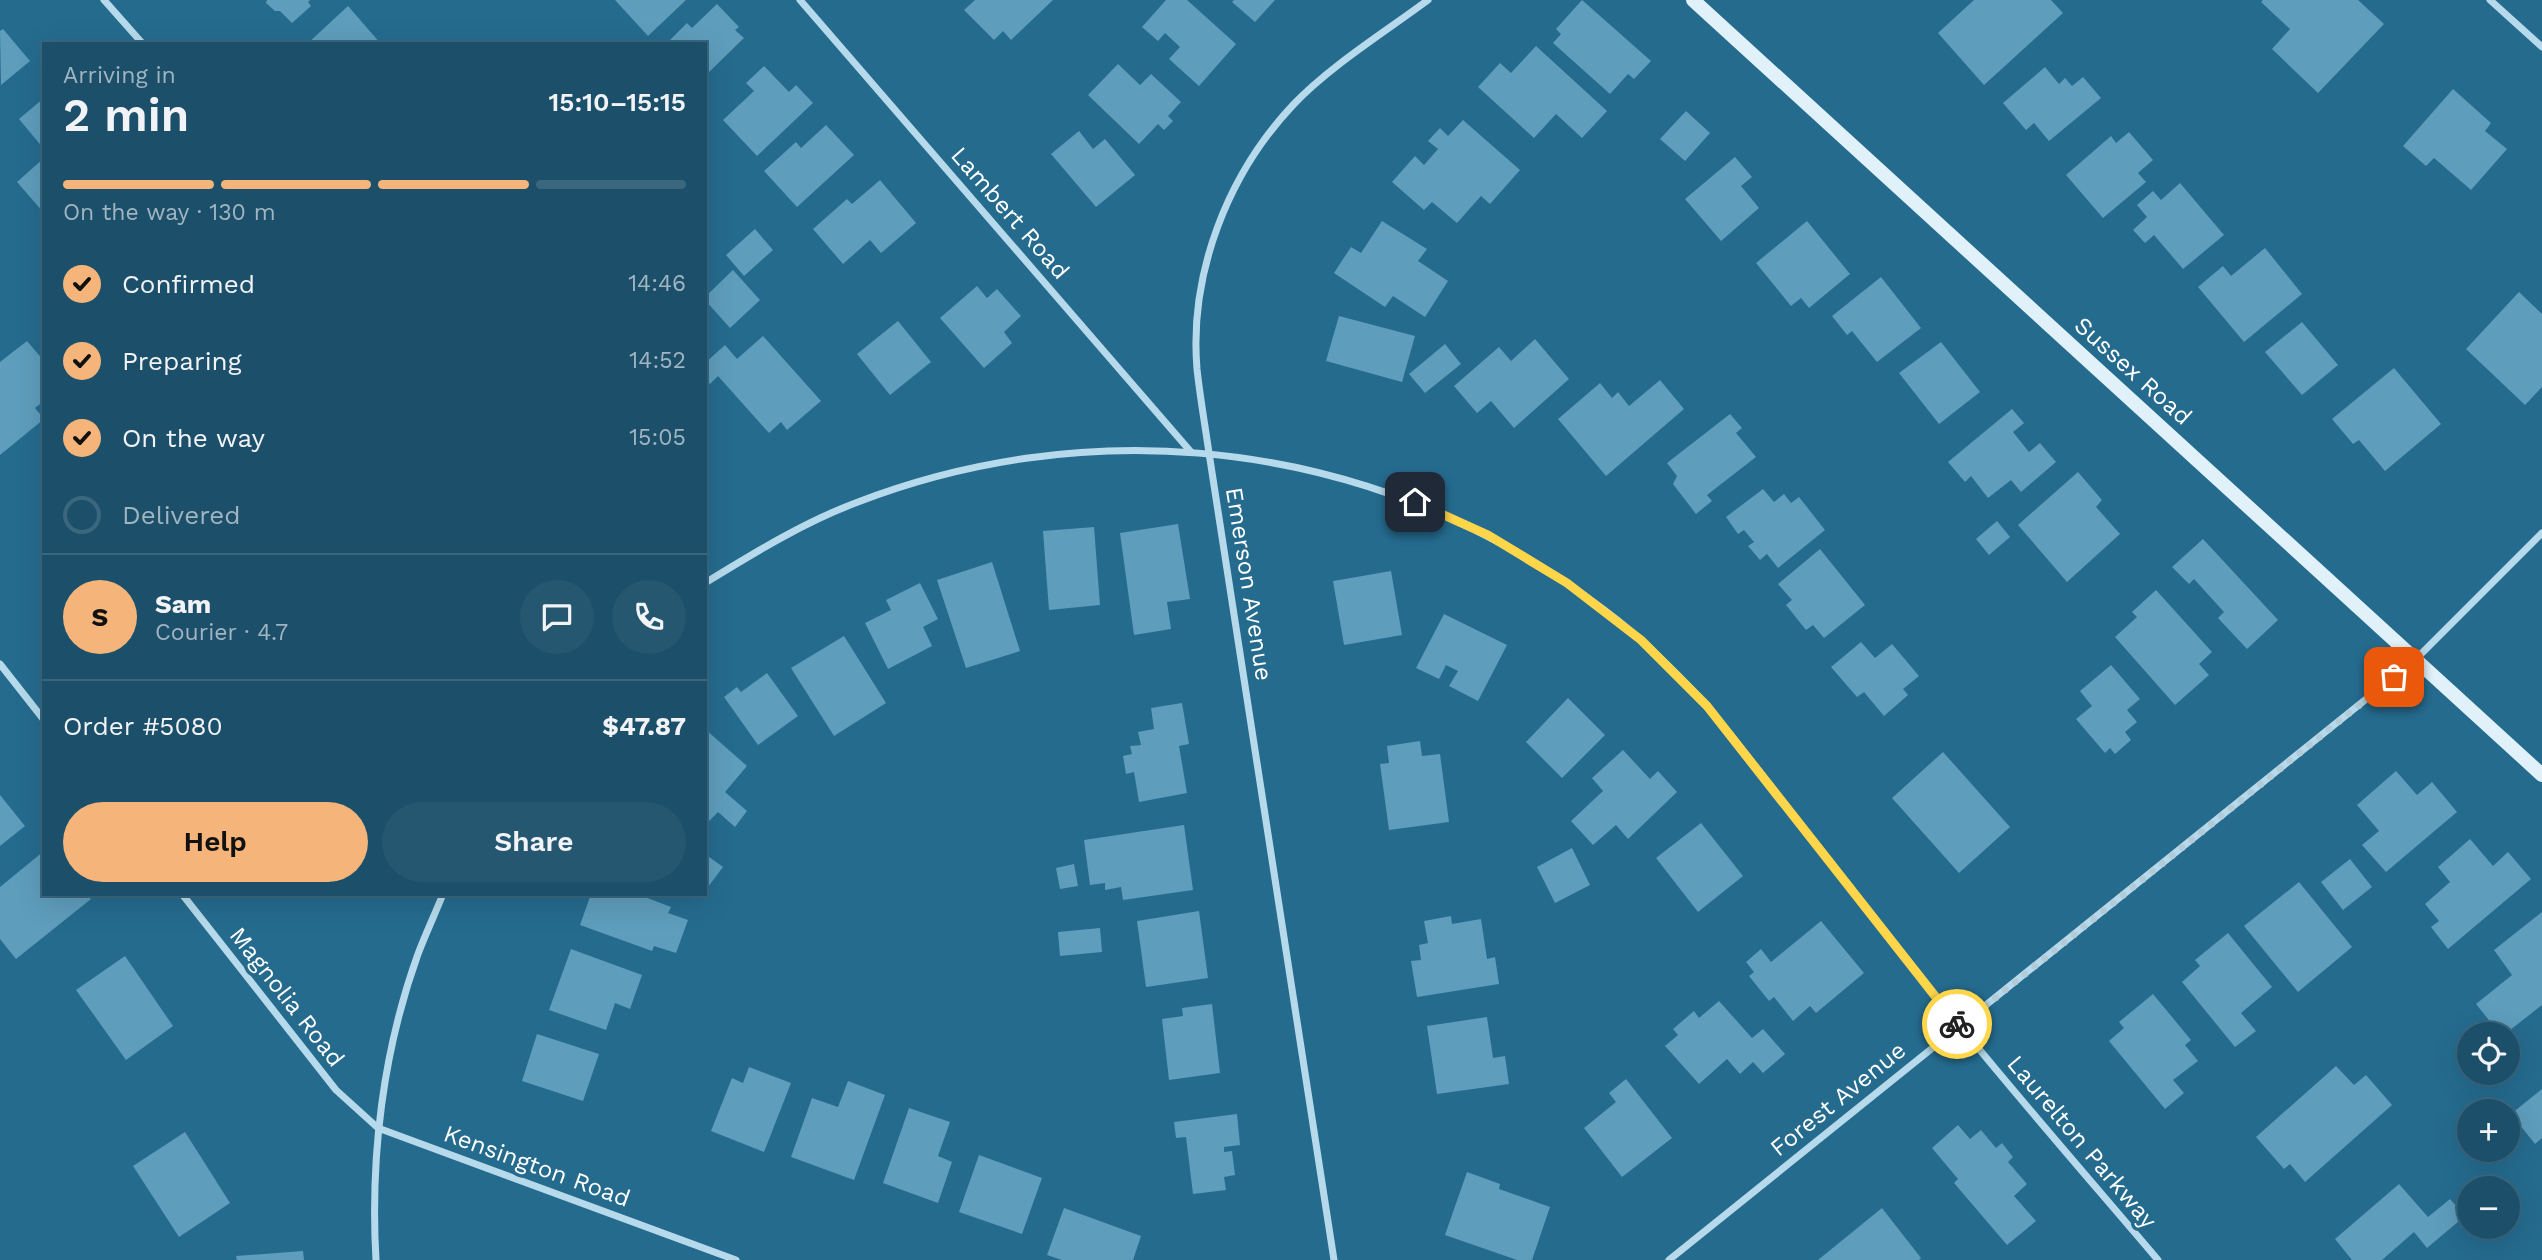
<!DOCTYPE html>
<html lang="en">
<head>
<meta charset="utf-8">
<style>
	:root { --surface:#1c506a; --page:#255770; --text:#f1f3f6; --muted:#a0b5c1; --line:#3a677e; --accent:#f5b57a }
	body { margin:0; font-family:"Work Sans",sans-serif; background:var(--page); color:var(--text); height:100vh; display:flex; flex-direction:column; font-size:26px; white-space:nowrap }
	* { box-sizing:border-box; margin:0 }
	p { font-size:23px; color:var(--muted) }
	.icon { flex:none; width:38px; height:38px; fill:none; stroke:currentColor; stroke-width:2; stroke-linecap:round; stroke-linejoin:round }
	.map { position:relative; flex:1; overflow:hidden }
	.drawer { position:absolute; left:42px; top:42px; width:665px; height:854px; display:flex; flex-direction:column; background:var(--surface); border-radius:0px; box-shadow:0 7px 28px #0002,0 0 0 2px var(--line) }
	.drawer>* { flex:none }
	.fabs { position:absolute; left:2457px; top:1022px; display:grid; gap:14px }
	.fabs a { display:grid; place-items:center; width:63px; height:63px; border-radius:50%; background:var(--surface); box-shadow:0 7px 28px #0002,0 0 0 2px var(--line); font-size:35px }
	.pin { position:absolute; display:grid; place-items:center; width:60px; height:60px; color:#fff; margin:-30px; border-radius:14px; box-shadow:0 4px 10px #0006 }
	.courier { position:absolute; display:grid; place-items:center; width:70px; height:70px; margin:-35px; border:5px solid #ffd54a; border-radius:50%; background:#fff; color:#222; box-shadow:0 2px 9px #0007 }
	.head em { font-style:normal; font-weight:600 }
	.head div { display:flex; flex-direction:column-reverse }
	.head { display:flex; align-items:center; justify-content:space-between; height:119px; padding:0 21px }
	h1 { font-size:46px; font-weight:600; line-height:52px }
	.bar { display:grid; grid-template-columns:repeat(4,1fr); gap:10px 7px; align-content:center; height:84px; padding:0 21px }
	.bar i { height:9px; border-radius:5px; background:var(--line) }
	.bar .on { background:var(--accent) }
	.bar p { grid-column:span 4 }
	.line { display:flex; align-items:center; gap:18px; padding:0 21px; border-top:2px solid var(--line) }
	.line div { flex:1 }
	.round { display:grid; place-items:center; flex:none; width:74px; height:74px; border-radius:37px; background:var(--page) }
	ol { padding:0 21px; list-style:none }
	li { display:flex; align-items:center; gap:21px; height:77px }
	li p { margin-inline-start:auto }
	li .icon { padding:7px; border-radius:50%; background:var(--accent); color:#111; stroke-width:4 }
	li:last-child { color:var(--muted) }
	li i { width:38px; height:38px; border:4px solid var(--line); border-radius:50% }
	.button { display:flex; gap:14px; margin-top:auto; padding:14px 21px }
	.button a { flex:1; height:80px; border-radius:42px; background:var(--accent); color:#111; font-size:28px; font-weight:600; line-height:80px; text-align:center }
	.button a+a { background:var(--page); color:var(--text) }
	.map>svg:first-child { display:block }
	.building { fill:#5e9dbc }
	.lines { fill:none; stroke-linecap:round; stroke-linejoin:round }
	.street { stroke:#b6daeb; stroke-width:7 }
	.secondary { stroke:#e1f1f9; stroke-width:14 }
	.done { stroke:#b3cbd7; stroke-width:7; stroke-dasharray:0 12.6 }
	.route { stroke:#ffd54a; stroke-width:9 }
	.labels { text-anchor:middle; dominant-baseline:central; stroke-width:7; stroke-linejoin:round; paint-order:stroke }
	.street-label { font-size:24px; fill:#fff; stroke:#256b8e }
</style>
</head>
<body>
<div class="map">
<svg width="2542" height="1260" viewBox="0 0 2542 1260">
	<rect width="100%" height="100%" fill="#256b8e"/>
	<g class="building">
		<polygon points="267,0 310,0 308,2 311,6 292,23 280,11 275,11 266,3"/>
		<polygon points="615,0 686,0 648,36"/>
		<polygon points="975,0 1053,0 1011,40 1003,31 994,40 964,10"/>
		<polygon points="1166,0 1187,0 1236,44 1199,86 1169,59 1180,47 1165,33 1158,41 1142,27"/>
		<polygon points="1234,0 1275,0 1255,22 1232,2"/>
		<polygon points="1582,0 1651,61 1634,79 1628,74 1610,94 1553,43 1561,34 1556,29"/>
		<polygon points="1974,0 2051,0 2063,13 1984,85 1938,33"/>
		<polygon points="2263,0 2358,0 2384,24 2318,93 2272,49 2290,29 2261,2"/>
		<polygon points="717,4 739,27 735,30 744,38 705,76 705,44 666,44 687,23 692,28"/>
		<polygon points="348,6 381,44 307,44"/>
		<polygon points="3,29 30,61 1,85 0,31"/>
		<polygon points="1536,46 1607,111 1582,138 1556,114 1534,138 1478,87 1500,63 1511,73"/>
		<polygon points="1118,64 1140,85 1151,74 1181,102 1168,116 1173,121 1164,130 1158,124 1139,144 1088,95"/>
		<polygon points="764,66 789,92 796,85 813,103 757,156 723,120 754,91 746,83"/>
		<polygon points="2045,67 2059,84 2065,78 2072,86 2083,77 2101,98 2049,141 2034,123 2026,130 2003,103"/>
		<polygon points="2453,89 2491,123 2485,131 2507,149 2471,190 2434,158 2426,166 2403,146"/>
		<polygon points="44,98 44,149 19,119"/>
		<polygon points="1686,111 1710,133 1685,161 1660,139"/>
		<polygon points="1463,120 1520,170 1490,204 1481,196 1457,223 1432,202 1424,210 1392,182 1415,156 1424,165 1438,149 1428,141 1440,128 1448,136"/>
		<polygon points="826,125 854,155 797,207 764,171 796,142 801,148"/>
		<polygon points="1079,131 1093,149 1105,139 1135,175 1096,207 1051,154"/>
		<polygon points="2129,132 2153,160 2138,173 2146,182 2103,218 2066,175 2111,136 2116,143"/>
		<polygon points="1735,157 1752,177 1741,186 1759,208 1721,241 1685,199"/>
		<polygon points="44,158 44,213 17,182"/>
		<polygon points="880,180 916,223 881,253 870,240 843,264 813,229 847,199 852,204"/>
		<polygon points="2180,183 2224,235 2183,269 2154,235 2145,243 2133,230 2147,217 2137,205 2153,191 2161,200"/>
		<polygon points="1382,221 1427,249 1418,261 1448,281 1425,317 1393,296 1385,307 1334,273 1351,247 1361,253"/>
		<polygon points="1807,221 1850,274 1809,308 1801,298 1791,306 1756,263"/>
		<polygon points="755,229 773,250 744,276 726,255"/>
		<polygon points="2265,248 2302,294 2244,342 2198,287 2223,266 2231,276"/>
		<polygon points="733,270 760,300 730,328 705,300 705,297"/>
		<polygon points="1881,277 1921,328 1877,362 1852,331 1847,335 1832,316"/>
		<polygon points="977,286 987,298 997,289 1021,316 1004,332 1012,343 984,368 940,318"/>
		<polygon points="2519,292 2542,314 2542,387 2525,405 2466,349"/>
		<polygon points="1339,316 1415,336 1402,382 1326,361"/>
		<polygon points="898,321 931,362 890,395 857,354"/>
		<polygon points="2302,322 2338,365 2302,395 2265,352"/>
		<polygon points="763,336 821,401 787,430 781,422 769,433 718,376 710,384 705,378 705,363 725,345 737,359"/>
		<polygon points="1535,339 1569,379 1514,428 1491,401 1477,413 1454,386 1499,347 1511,361"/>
		<polygon points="27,341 44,361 44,401 35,408 44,419 0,455 0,362"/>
		<polygon points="1941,342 1980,392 1939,424 1899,373"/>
		<polygon points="1445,344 1461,364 1425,393 1409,374"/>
		<polygon points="2394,368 2441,424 2385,471 2359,440 2353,444 2332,419"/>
		<polygon points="1660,380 1684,409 1606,476 1558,419 1600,383 1612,398 1618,392 1629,406"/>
		<polygon points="2012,409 2024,423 2013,432 2029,452 2040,443 2056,462 2021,492 2011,480 1988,498 1971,476 1965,482 1948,462"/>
		<polygon points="1730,414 1742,428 1736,433 1756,457 1707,495 1712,501 1696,514 1673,484 1677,476 1667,463"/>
		<polygon points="2078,472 2102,500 2096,507 2120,534 2067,582 2018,525"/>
		<polygon points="1763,489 1774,502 1784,494 1791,503 1799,497 1825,530 1778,568 1767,554 1760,560 1748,546 1754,542 1744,530 1738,534 1726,517"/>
		<polygon points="1997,521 2010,537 1989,555 1976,539"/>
		<polygon points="1178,524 1190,599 1167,602 1171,629 1134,635 1120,533"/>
		<polygon points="1094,527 1100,605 1049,610 1043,531"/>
		<polygon points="2203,539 2278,620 2247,649 2218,618 2224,612 2194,579 2189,584 2172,567"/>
		<polygon points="1820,549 1865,605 1824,638 1813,625 1806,630 1786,605 1792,600 1778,584"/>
		<polygon points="992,562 1020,651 966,668 937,580"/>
		<polygon points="1391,571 1402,635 1344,645 1333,581"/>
		<polygon points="920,583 938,619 923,627 932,646 888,669 865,623 891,610 886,600"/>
		<polygon points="2156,590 2212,652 2199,664 2209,675 2175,705 2115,637 2137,617 2132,612"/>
		<polygon points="1444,614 1507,645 1478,701 1449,686 1458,671 1446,665 1439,679 1416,668"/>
		<polygon points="844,636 886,703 834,736 791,668"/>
		<polygon points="1861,642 1875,658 1892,644 1919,676 1903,689 1908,695 1884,716 1864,692 1857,697 1831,667"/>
		<polygon points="2111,665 2140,699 2127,710 2137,722 2125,732 2131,740 2115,754 2110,748 2105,753 2076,719 2092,706 2080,691"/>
		<polygon points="767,673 798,716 758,745 724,697 737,687 741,692"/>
		<polygon points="1568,698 1605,735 1562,778 1526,742"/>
		<polygon points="1182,703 1189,744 1179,746 1187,793 1139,802 1134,772 1126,774 1123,756 1132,754 1130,746 1141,745 1138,732 1154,729 1151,708"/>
		<polygon points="705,729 747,766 725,792 747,811 735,827 718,812 709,821 705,818"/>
		<polygon points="1420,741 1422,756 1440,754 1449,822 1389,830 1380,764 1389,763 1387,746"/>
		<polygon points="1623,750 1650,779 1658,771 1677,792 1628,839 1616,825 1593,845 1571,821 1603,791 1592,778"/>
		<polygon points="1943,752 2010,827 1959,873 1892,798"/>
		<polygon points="2396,771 2417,795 2432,782 2457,812 2386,872 2362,845 2379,831 2357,805"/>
		<polygon points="0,795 25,826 0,846"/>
		<polygon points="1701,823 1743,876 1698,912 1656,858"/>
		<polygon points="1184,825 1193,890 1123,900 1121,887 1105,890 1105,883 1090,885 1084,840"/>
		<polygon points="2470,839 2493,866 2508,852 2531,879 2448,949 2431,927 2439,921 2425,904 2450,882 2438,867"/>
		<polygon points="1572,848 1590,885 1555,903 1537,867"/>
		<polygon points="44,851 44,894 86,894 91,899 16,959 0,939 0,887"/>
		<polygon points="705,854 723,867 708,887 705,885"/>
		<polygon points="2350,859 2372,887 2343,910 2321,882"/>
		<polygon points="1074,864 1078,886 1060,889 1056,868"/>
		<polygon points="2299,882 2352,947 2298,992 2244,926"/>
		<polygon points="591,894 637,894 671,907 668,913 688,920 676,953 654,946 652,951 580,925"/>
		<polygon points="1199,911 1208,978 1146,987 1137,921"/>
		<polygon points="2542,912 2542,1005 2505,1034 2500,1034 2476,1004 2512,975 2494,950"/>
		<polygon points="1451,916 1452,924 1481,919 1487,959 1495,957 1499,984 1417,997 1411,961 1421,960 1419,945 1428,943 1424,921"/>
		<polygon points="1821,921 1864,973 1816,1013 1810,1006 1793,1021 1774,997 1769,1001 1749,976 1754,972 1746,962 1761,949 1771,962"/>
		<polygon points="1100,928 1102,952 1060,956 1058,932"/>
		<polygon points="2228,933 2272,987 2241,1013 2256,1031 2235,1047 2182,982 2200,966 2195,960"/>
		<polygon points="571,949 642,975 630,1009 615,1003 606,1030 549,1010"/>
		<polygon points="125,956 173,1026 126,1060 76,990"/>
		<polygon points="2153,994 2191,1040 2185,1045 2198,1061 2173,1080 2184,1093 2165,1109 2109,1041 2124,1028 2119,1022"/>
		<polygon points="1719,1001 1752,1038 1763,1029 1785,1054 1763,1073 1753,1062 1740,1074 1727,1059 1699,1084 1665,1046 1678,1035 1673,1029 1694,1011 1699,1018"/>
		<polygon points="1212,1004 1220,1073 1169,1080 1162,1019 1183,1016 1182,1008"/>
		<polygon points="1487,1017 1493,1058 1505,1056 1509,1084 1437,1094 1427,1026"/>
		<polygon points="537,1034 599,1054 583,1101 522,1081"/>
		<polygon points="2336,1066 2354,1085 2366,1075 2392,1105 2305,1182 2290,1164 2284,1169 2256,1137"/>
		<polygon points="749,1067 791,1083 764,1152 711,1131 732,1078 743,1083"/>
		<polygon points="1626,1079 1672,1138 1622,1177 1584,1128 1616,1102 1609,1093"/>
		<polygon points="848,1081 885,1095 854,1180 791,1157 812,1098 838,1107"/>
		<polygon points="2542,1089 2542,1138 2535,1144 2511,1114"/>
		<polygon points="909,1108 950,1122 938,1156 952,1162 938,1203 883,1183"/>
		<polygon points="1237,1114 1240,1145 1224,1147 1224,1152 1232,1151 1235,1175 1224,1177 1226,1190 1193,1194 1186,1137 1176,1138 1174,1122"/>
		<polygon points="1958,1125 1970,1139 1981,1130 1996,1148 2002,1143 2013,1157 2008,1162 2027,1184 2014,1196 2036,1221 2007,1245 1954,1183 1958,1179 1932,1148"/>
		<polygon points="185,1132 230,1203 179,1237 133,1166"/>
		<polygon points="979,1155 1042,1178 1022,1234 959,1212"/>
		<polygon points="1467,1172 1500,1184 1499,1189 1550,1207 1532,1260 1517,1260 1445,1235"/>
		<polygon points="2399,1184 2428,1217 2450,1199 2465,1216 2427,1248 2414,1232 2382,1260 2352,1260 2335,1239"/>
		<polygon points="1064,1208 1141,1236 1133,1260 1062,1260 1047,1255"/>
		<polygon points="1882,1208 1921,1258 1919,1260 1818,1260"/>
		<polygon points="303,1251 304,1260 237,1260 236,1256"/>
	</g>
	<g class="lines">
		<g class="street">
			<polyline points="104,0 143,44"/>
			<polyline points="800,0 1191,452"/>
			<polyline points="2490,0 2542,47"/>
			<path d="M705 583C754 553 804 522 858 502 1076 418 1325 437 1526 558 1567 583 1609 610 1644 643 1666 663 1689 685 1708 708 1732 735 1754 765 1776 794 1814 842 1851 889 1889 937 1975 1048 2067 1153 2158 1260"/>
			<polyline points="0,664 44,720"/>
			<polyline points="182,894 336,1090 378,1128 736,1260"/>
			<path d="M376 1260C370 1157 383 1051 418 954 426 933 435 914 443 894"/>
			<path d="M1334 1260 1209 453C1205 425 1200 397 1197 369 1189 273 1228 174 1293 105 1330 66 1385 32 1428 0"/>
			<polyline points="1669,1260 2416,659 2542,533"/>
		</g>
		<polyline class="secondary" points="1693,0 2542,775"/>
	</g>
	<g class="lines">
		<polyline class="done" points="1957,1024 1959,1027 2394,677"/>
		<polyline class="route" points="1415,502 1488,535 1567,583 1641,640 1707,706 1957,1024"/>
	</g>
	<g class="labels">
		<g class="street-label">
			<text transform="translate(1010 213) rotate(49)">Lambert Road</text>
			<text transform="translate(2133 371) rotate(42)">Sussex Road</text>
			<text transform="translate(1249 584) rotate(81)">Emerson Avenue</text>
			<text transform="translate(287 997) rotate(52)">Magnolia Road</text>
			<text transform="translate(1838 1099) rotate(-39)">Forest Avenue</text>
			<text transform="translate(2082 1142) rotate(50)">Laurelton Parkway</text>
			<text transform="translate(537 1166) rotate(20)">Kensington Road</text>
		</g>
	</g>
</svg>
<div class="fabs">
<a><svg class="icon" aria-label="locate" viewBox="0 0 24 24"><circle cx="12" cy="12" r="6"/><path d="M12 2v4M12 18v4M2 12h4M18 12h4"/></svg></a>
<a>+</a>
<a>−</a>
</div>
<div class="pin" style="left:2394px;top:677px;background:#ea580c"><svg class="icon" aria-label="bag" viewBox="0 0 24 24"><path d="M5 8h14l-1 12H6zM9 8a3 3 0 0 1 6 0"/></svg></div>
<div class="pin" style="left:1415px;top:502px;background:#1f2937"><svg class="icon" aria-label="home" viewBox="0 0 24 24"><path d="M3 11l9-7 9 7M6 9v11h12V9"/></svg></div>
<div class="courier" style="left:1957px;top:1024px"><svg class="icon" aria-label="bike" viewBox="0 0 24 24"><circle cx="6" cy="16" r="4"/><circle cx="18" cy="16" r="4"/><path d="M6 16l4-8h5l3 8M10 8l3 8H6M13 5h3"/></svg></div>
<section class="drawer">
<div class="head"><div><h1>2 min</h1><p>Arriving in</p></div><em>15:10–15:15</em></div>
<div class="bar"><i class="on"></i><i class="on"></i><i class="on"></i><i></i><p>On the way · 130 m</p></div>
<ol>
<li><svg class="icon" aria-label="check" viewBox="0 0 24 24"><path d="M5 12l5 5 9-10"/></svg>Confirmed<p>14:46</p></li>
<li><svg class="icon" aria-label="check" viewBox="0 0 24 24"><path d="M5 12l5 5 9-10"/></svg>Preparing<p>14:52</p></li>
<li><svg class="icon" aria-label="check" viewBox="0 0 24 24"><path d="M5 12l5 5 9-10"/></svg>On the way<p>15:05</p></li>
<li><i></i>Delivered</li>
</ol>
<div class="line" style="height:126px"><b class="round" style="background:var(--accent);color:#111">S</b><div><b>Sam</b><p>Courier · 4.7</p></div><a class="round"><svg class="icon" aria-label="chat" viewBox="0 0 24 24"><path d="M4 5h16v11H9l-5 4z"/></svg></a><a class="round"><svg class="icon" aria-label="phone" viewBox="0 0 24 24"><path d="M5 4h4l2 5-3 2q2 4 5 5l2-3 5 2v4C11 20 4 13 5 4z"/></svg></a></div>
<div class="line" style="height:91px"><div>Order #5080</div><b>$47.87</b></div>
<div class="button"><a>Help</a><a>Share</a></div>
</section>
</div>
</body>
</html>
